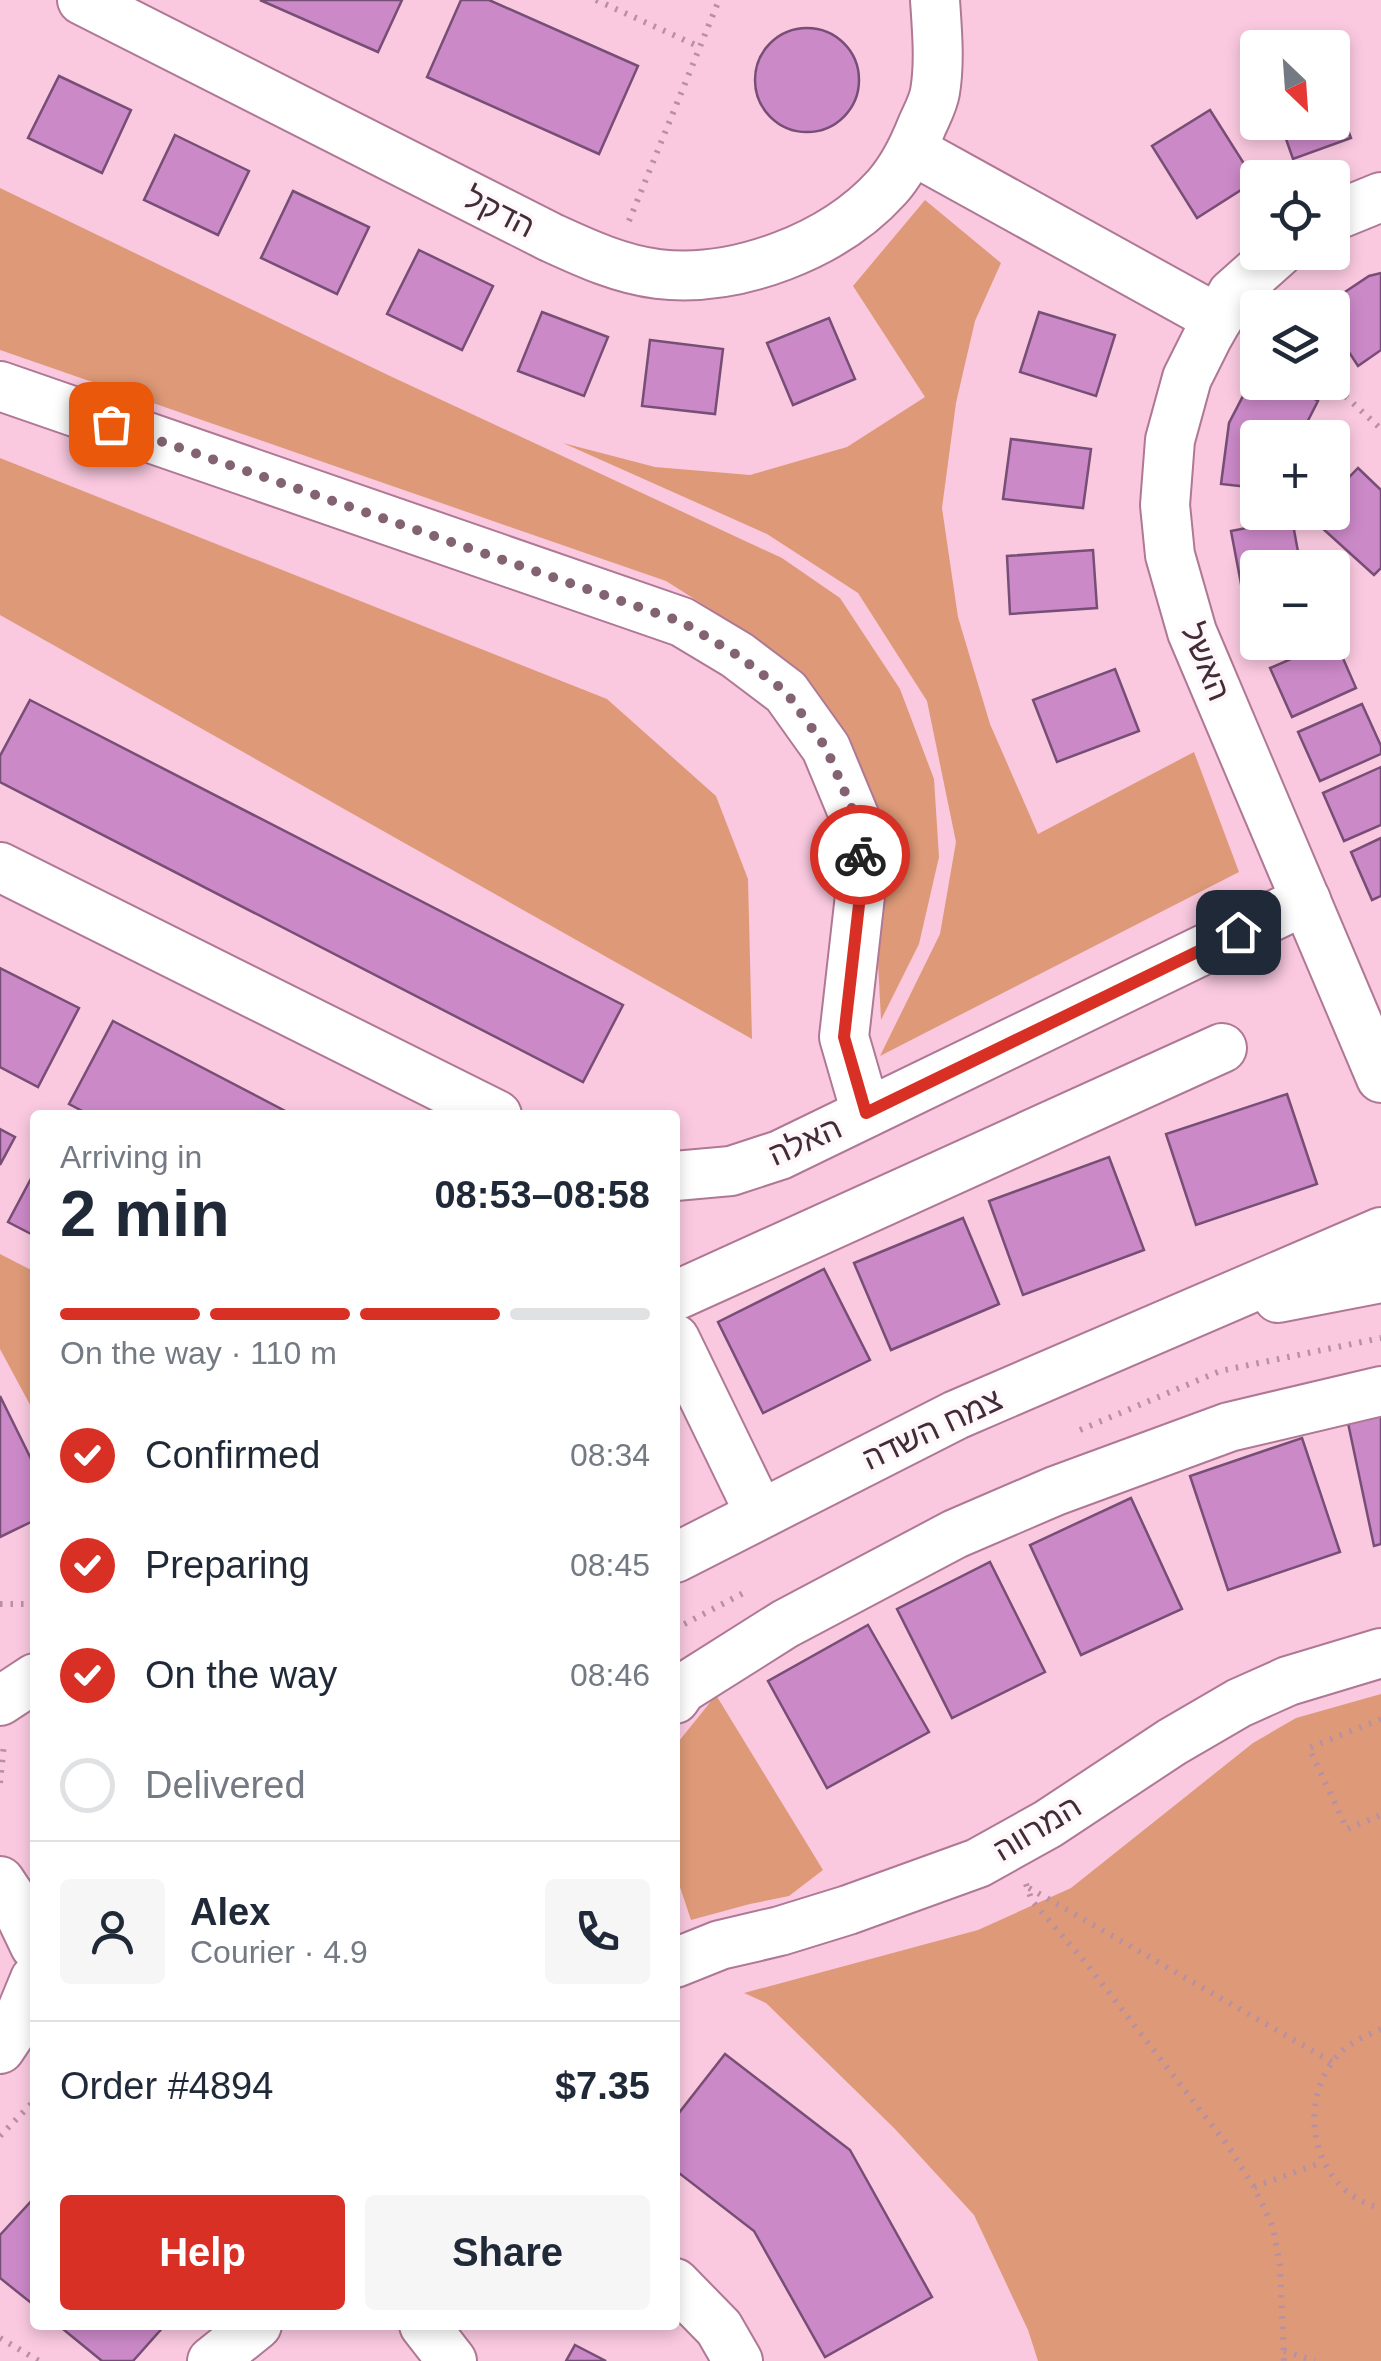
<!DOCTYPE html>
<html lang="en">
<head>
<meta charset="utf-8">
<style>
	:root { --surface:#fff; --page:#f6f6f7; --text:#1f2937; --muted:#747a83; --line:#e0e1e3; --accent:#d93025 }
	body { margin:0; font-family:Helvetica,Heebo,sans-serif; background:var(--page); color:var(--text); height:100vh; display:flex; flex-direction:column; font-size:38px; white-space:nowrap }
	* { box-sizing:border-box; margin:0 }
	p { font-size:32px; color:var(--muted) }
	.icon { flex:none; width:55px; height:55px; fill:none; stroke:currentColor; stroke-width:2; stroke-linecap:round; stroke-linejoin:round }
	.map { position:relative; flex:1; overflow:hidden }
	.panel { position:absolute; left:30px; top:1110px; width:650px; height:1220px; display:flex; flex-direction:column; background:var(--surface); border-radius:10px; box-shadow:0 5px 15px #0003 }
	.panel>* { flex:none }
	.needle { width:65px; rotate:155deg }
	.tools { position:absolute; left:1240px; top:30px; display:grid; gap:20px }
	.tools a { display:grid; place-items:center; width:110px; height:110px; border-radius:10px; background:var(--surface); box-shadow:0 5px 15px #0003; font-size:50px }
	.pin { position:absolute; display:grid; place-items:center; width:85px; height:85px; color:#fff; margin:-42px; border-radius:20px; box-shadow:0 5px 15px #0006 }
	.courier { position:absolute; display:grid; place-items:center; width:100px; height:100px; margin:-50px; border:8px solid #d93025; border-radius:50%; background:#fff; color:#222; box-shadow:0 2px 12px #0007 }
	.summary em { font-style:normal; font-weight:600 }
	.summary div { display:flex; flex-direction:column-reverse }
	.summary { display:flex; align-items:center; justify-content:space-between; height:170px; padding:0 30px }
	h1 { font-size:65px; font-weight:600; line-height:75px }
	.bar { display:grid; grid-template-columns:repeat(4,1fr); gap:15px 10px; align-content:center; height:120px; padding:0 30px }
	.bar i { height:12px; border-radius:8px; background:var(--line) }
	.bar .current { background:var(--accent) }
	.bar p { grid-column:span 4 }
	.line { display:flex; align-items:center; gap:25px; padding:0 30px; border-top:2px solid var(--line) }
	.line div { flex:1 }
	.round { display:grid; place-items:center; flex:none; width:105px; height:105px; border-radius:10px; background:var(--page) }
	ol { padding:0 30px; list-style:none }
	li { display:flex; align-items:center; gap:30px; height:110px }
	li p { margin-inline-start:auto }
	li .icon { padding:10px; border-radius:50%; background:var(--accent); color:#fff; stroke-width:4 }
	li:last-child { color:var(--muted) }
	li i { width:55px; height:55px; border:5px solid var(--line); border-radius:50% }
	.primary-button { display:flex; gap:20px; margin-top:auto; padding:20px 30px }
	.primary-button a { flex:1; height:115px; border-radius:10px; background:var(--accent); color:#fff; font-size:40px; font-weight:600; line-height:115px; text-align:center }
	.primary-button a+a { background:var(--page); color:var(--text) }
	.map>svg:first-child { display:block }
	.green { fill:#de9a78 }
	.building { fill:#cb89c8; stroke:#774e75; stroke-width:2.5 }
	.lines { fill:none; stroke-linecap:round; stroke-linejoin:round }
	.minor-casing { stroke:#af7894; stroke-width:52 }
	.path { stroke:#b890a3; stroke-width:6; stroke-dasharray:2.5 8; stroke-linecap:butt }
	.minor { stroke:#fff; stroke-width:48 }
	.done { stroke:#836272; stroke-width:10; stroke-dasharray:0 18 }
	.route { stroke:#d93025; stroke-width:12 }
	.labels { text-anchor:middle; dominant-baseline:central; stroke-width:8; stroke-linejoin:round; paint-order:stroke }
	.street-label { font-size:32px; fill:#432b37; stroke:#fef8fa }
</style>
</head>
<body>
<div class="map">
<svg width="1381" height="2361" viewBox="0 0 1381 2361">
	<rect width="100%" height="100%" fill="#fac9e0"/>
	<g class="green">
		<polygon points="0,188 390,376 782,558 840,598 900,689 934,779 939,857 919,944 881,1020 877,943 815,697 745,631 666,581 0,350"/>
		<polygon points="925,200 1001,263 975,321 956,403 942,508 958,617 990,724 1038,834 1194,752 1239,872 880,1056 940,934 956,842 927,701 858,593 767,534 563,443 655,467 750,475 847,447 925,397 853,286"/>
		<polygon points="0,458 607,699 716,796 748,879 752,1039 0,615"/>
		<polygon points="0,1254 35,1272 35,1414 0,1349"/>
		<polygon points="1381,1694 1381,2361 1038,2361 1028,2330 974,2215 895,2129 766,2003 744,1993 978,1930 1071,1888 1253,1743 1296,1718"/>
		<polygon points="716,1695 823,1870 789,1896 750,1904 691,1920 675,1872 675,1746"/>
	</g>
	<g class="building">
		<polygon points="260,0 402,0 378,52"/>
		<polygon points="461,0 489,0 638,66 599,154 427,77"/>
		<circle cx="807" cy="80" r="52"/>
		<polygon points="59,76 131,110 102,173 28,138"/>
		<polygon points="1332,87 1351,138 1293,159 1280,122 1332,122"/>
		<polygon points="1210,110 1255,181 1197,218 1152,146"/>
		<polygon points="175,135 249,171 218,235 144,200"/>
		<polygon points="293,191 369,227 337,294 261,258"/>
		<polygon points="419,250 493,286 462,350 387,314"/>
		<polygon points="1381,273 1381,350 1358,366 1332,326 1332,308 1321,308 1369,276"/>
		<polygon points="542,312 608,337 584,396 518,371"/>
		<polygon points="1039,312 1115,335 1096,396 1020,372"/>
		<polygon points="829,318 855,379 793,405 767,343"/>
		<polygon points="650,340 723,349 715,414 642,406"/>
		<polygon points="1257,369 1258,382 1283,382 1318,401 1299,438 1258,438 1258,488 1221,484 1229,423"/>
		<polygon points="1011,439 1091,449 1083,508 1003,499"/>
		<polygon points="1358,468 1381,490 1381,568 1374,575 1311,518 1317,512 1332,512 1332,495"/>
		<polygon points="1292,519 1301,568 1258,568 1258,619 1242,589 1231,531"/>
		<polygon points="1093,550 1097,608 1010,614 1007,556"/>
		<polygon points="1335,640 1356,688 1292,717 1270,668"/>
		<polygon points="1115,669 1139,731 1057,762 1033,700"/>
		<polygon points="30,700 623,1005 583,1082 0,782 0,756"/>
		<polygon points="1362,704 1381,746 1381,754 1320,781 1298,732"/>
		<polygon points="1381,767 1381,825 1344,841 1323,793"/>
		<polygon points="1381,838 1381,896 1372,900 1351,852"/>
		<polygon points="0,968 79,1008 38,1087 0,1067"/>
		<polygon points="113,1021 293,1115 90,1115 69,1104"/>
		<polygon points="1287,1094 1317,1184 1196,1225 1166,1134"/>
		<polygon points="0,1129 15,1137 0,1165"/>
		<polygon points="1109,1157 1144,1250 1023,1295 989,1201"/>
		<polygon points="35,1171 35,1236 8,1222"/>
		<polygon points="963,1218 999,1304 891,1350 854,1263"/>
		<polygon points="824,1269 870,1360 763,1413 718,1322"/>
		<polygon points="0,1396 35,1467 35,1520 0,1537"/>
		<polygon points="1381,1416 1381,1544 1374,1546 1348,1423"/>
		<polygon points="1302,1438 1340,1552 1228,1590 1190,1476"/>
		<polygon points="1131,1498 1182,1609 1081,1655 1030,1545"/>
		<polygon points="990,1562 1045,1672 952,1718 897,1609"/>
		<polygon points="868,1625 929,1732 827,1788 768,1681"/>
		<polygon points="725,2054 850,2150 932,2297 825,2357 754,2231 675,2170 675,2118"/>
		<polygon points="35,2197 35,2306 0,2278 0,2235"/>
		<polygon points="58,2325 165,2325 133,2361 102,2361"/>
		<polygon points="575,2345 606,2361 566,2361"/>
	</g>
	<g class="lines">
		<g class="minor-casing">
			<g id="minor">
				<path d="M82 0 550 237C585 253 619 269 658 274 737 283 834 246 887 187 902 170 913 148 921 128 926 116 933 104 935 92 940 62 937 30 935 0"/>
				<polyline points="912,150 1218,319"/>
				<polyline points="1332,217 1381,197"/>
				<polyline points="1279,252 1232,294 1207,338 1187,378 1170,440 1165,505 1170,555 1192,632 1381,1078"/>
				<polyline points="0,386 682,622 737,655 786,692 826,748 855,818 862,878 844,1037 866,1113"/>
				<polyline points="0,867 497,1115"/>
				<polyline points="675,1176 731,1171 780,1155 1306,900"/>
				<polyline points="675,1296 1222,1048"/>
				<polyline points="1278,1298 1381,1278"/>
				<polyline points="675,1339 760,1514"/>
				<polyline points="675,1558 956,1415 1381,1232"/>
				<polyline points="675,1699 682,1689 785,1624 955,1534 1055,1491 1229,1427 1381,1391"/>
				<polyline points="0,1701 35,1678"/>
				<polyline points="0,1881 14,1902 35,1946"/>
				<polyline points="675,1963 720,1945 780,1931 848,1910 978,1863 1048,1824 1172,1742 1239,1703 1288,1681 1381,1653"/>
				<polyline points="0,2049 16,2025 35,1979"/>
				<polyline points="675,2283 719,2328 738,2361"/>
				<polyline points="424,2325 452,2361"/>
				<polyline points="212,2361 257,2325"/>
			</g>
		</g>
		<g class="path">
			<polyline points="596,0 700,47"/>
			<polyline points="629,221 719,0"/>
			<polyline points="1330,382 1381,429"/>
			<polyline points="1080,1430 1220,1371 1381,1338"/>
			<polyline points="0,1604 35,1604"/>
			<polyline points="675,1629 749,1590"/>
			<polyline points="1381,1719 1309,1748 1347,1829 1381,1815"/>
			<polyline points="0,1783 4,1744"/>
			<polyline points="1026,1884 1032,1901 1086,1963 1228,2146 1254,2187 1273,2227 1280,2266 1284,2361"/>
			<polyline points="1029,1888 1332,2062"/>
			<path d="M1381 2029C1362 2037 1342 2046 1331 2064 1296 2115 1318 2194 1381 2208"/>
			<polyline points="0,2136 35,2100"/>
			<polyline points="1254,2187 1323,2162"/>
			<polyline points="0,2338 39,2361"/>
			<polyline points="1284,2351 1315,2361"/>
		</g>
		<use href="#minor" class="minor"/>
	</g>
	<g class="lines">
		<polyline class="done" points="111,424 682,622 737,655 786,692 826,748 856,818 860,855"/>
		<polyline class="route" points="860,855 862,878 844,1037 866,1113 1238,932"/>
	</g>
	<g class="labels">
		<g class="street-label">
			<text transform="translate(500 212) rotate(27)">הדקל</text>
			<text transform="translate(1206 662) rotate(68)">האשל</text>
			<text transform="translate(805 1141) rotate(-24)">האלה</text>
			<text transform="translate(932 1429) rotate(-25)">צמח השדה</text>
			<text transform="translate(1037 1828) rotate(-31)">המרווה</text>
		</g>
	</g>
</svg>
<div class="tools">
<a><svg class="needle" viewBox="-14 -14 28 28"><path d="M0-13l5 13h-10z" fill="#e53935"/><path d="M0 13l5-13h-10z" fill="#747a83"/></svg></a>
<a><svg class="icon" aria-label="locate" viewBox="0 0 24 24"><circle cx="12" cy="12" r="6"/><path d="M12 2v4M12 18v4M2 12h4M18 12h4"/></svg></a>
<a><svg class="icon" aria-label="layers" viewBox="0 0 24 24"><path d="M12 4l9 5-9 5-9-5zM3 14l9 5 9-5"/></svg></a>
<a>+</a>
<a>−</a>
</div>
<div class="pin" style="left:111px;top:424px;background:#ea580c"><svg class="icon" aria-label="bag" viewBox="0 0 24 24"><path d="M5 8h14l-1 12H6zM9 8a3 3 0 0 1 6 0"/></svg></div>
<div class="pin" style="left:1238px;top:932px;background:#1f2937"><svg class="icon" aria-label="home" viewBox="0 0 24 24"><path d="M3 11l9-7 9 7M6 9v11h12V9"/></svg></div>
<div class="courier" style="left:860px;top:855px"><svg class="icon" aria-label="bike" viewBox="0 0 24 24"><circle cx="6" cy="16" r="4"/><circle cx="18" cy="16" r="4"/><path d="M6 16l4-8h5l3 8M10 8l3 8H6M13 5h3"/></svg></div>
<section class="panel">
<div class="summary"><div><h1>2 min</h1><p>Arriving in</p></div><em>08:53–08:58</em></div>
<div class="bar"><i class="current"></i><i class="current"></i><i class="current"></i><i></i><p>On the way · 110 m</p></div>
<ol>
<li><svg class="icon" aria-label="check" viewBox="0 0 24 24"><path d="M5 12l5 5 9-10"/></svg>Confirmed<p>08:34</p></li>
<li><svg class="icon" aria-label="check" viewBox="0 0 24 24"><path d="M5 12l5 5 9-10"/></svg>Preparing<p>08:45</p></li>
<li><svg class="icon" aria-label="check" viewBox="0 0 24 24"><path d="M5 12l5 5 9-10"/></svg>On the way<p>08:46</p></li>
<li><i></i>Delivered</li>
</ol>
<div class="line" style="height:180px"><a class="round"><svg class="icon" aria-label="person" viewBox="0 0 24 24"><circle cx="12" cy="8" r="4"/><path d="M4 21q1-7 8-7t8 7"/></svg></a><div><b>Alex</b><p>Courier · 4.9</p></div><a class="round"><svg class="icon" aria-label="phone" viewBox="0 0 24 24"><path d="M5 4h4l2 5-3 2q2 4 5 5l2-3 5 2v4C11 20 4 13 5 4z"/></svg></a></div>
<div class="line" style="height:130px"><div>Order #4894</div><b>$7.35</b></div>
<div class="primary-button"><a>Help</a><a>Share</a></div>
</section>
</div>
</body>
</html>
